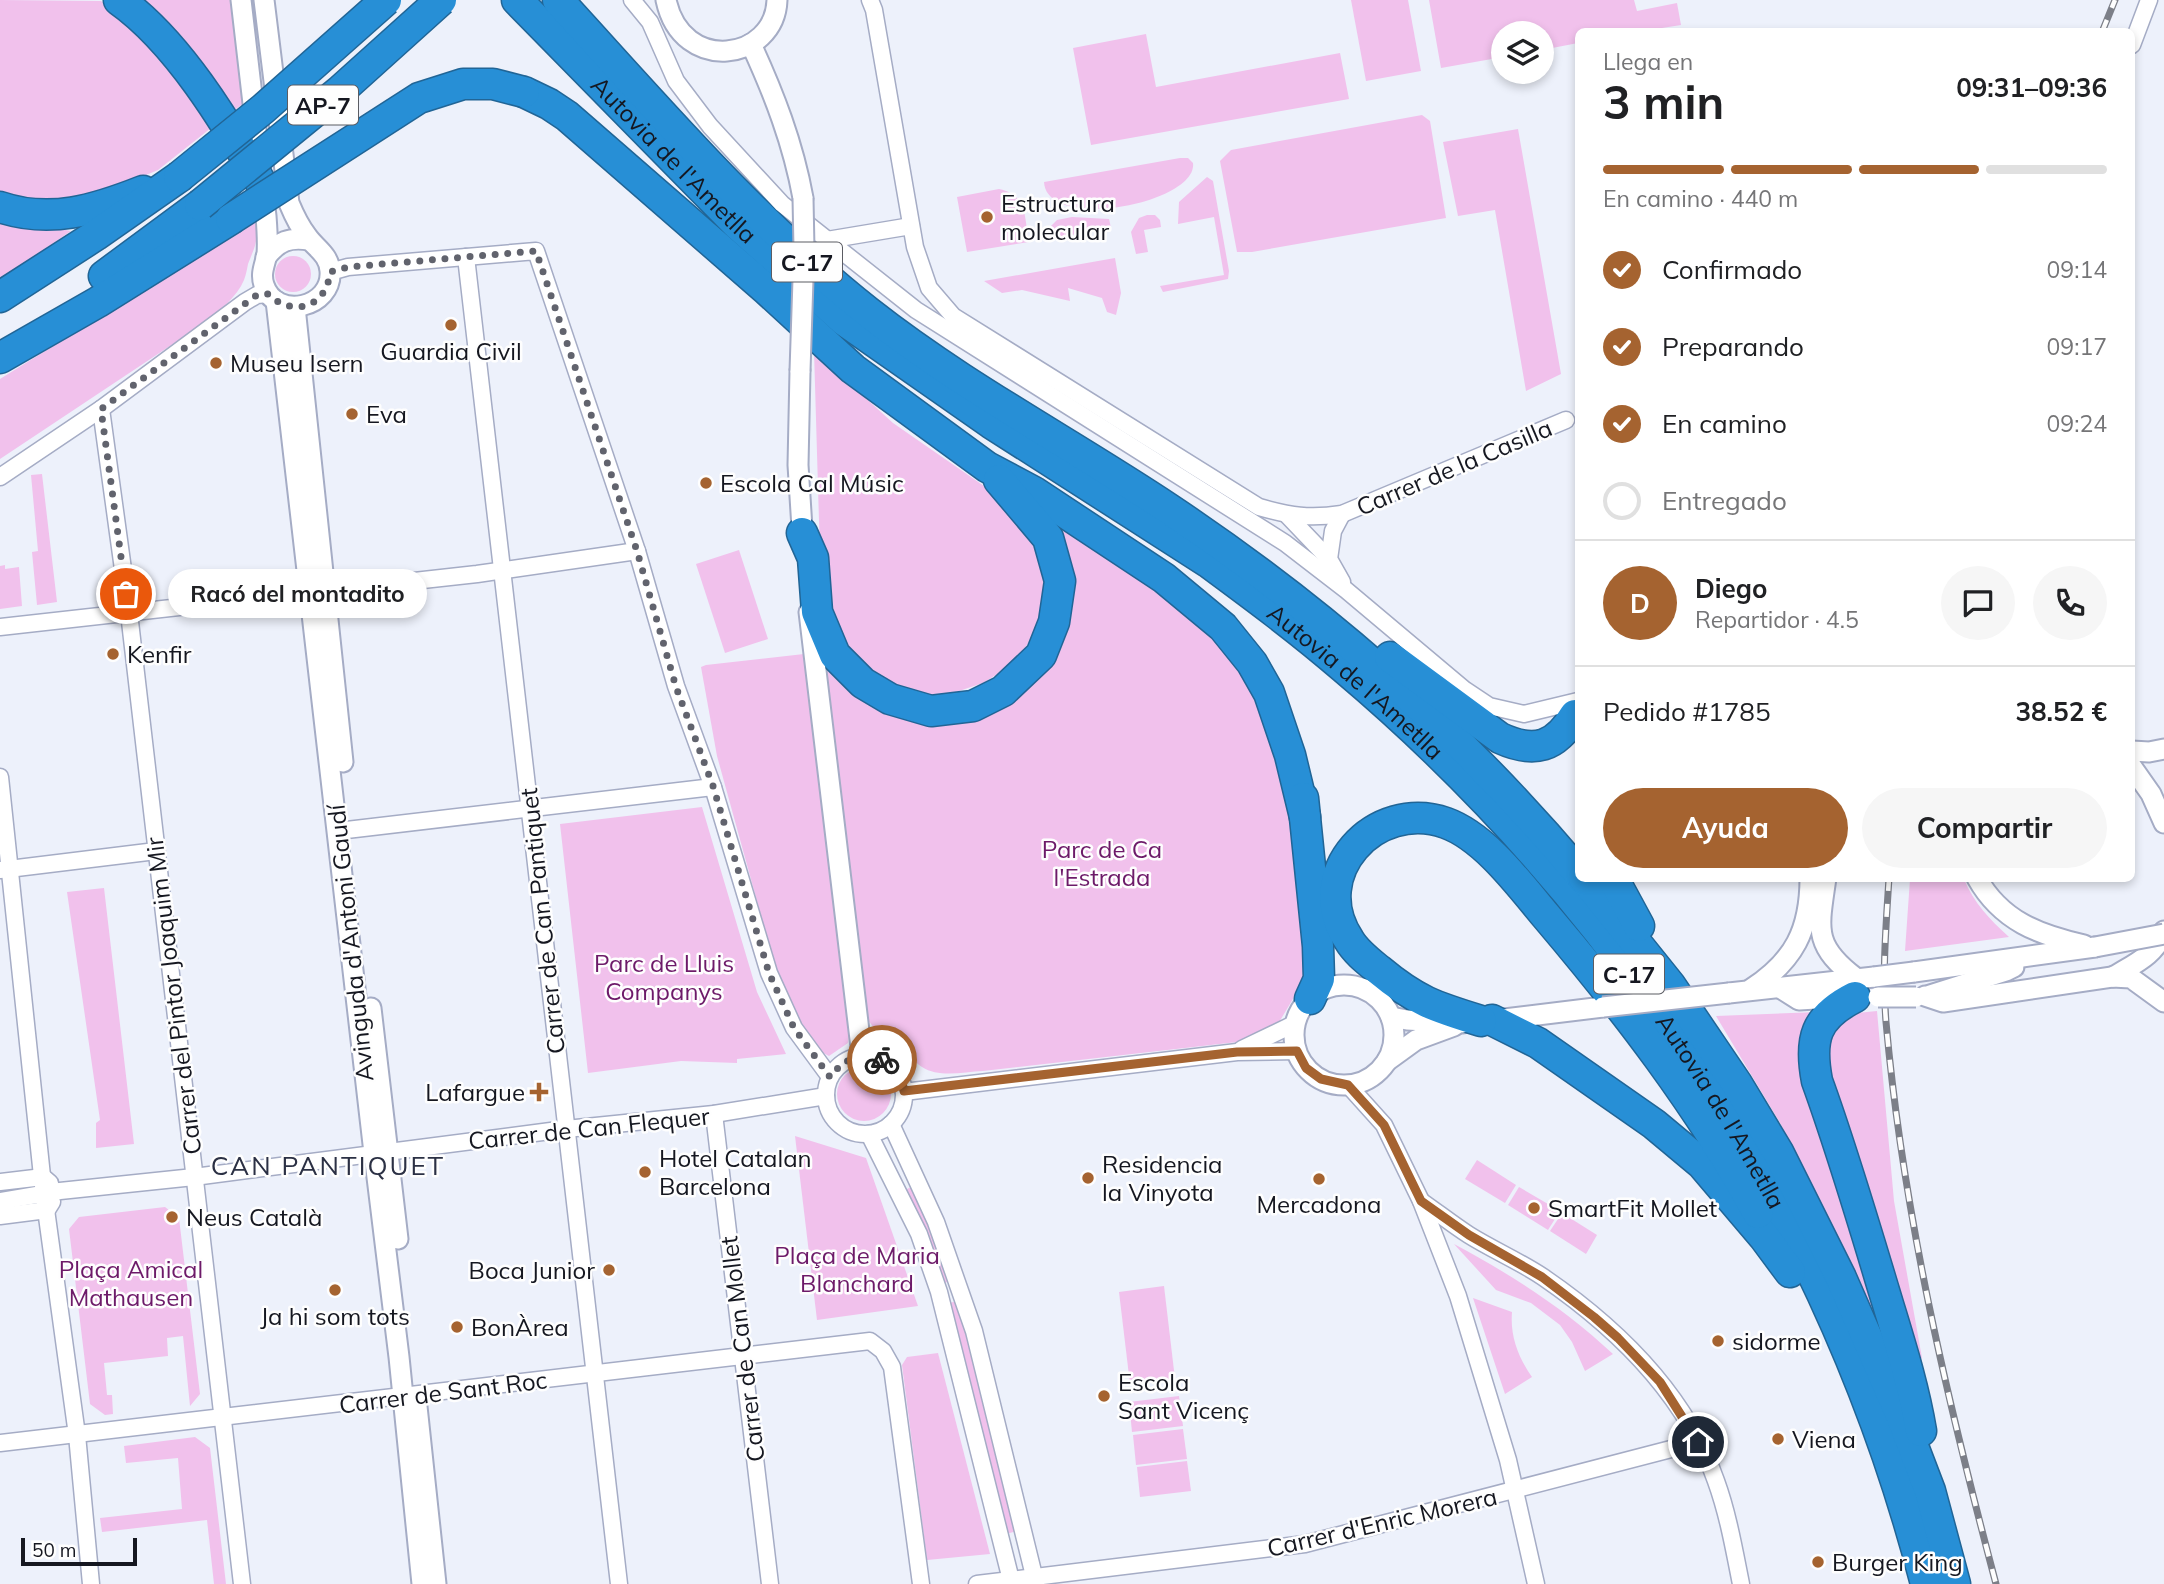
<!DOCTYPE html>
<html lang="es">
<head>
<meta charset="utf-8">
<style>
	:root { --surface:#fff; --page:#f6f6f6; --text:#202124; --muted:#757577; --line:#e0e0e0; --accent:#a56330 }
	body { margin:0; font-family:Mulish,sans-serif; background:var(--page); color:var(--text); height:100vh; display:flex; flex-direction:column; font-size:26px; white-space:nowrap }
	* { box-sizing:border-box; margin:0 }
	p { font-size:23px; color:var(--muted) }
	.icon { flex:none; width:38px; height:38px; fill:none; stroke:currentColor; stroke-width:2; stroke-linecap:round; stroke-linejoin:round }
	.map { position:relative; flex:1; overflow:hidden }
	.side { position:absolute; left:1575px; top:28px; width:560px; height:854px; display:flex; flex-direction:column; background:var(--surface); border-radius:10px; box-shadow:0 4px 10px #0003 }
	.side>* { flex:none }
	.fabs { position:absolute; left:1491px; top:21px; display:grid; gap:14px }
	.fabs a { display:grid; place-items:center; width:63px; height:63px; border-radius:50%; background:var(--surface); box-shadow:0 4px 10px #0003; font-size:35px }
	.scale { position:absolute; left:21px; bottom:18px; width:116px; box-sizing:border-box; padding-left:7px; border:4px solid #151720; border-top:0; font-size:19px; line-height:24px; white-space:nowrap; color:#151720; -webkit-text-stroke:5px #fefefe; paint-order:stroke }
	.pin { position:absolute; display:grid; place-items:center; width:60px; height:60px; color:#fff; margin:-30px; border:4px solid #fff; border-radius:50%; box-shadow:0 2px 7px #0007 }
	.courier { position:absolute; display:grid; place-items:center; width:70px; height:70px; margin:-35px; border:5px solid #a56330; border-radius:50%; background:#fff; color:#222; box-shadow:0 2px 9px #0007 }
	.bubble { position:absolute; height:49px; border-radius:24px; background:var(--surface); box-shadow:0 4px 10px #0003; font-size:23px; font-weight:700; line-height:49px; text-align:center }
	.summary em { font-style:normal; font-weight:700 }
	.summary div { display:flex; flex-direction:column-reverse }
	.summary { display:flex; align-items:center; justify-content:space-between; height:119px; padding:0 28px }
	h1 { font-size:46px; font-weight:700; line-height:52px }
	.bar { display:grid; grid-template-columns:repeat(4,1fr); gap:10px 7px; align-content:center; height:84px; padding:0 28px }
	.bar i { height:9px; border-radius:5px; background:var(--line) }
	.bar .on { background:var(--accent) }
	.bar p { grid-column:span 4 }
	.line { display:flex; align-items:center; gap:18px; padding:0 28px; border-top:2px solid var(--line) }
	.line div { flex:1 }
	.round { display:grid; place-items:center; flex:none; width:74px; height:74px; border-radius:37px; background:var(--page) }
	ol { padding:0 28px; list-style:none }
	li { display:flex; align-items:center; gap:21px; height:77px }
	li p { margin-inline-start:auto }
	li .icon { padding:7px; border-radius:50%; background:var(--accent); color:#fff; stroke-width:4 }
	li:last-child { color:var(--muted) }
	li i { width:38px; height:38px; border:4px solid var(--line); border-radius:50% }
	.cta { display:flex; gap:14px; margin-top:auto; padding:14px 28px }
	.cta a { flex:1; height:80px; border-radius:42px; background:var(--accent); color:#fff; font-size:28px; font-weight:700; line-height:80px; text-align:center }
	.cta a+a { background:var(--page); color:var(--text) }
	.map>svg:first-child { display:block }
	.green { fill:#f1c1ec }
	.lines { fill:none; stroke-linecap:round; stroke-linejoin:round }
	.minor-casing { stroke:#a5acc5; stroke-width:19 }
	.tertiary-casing { stroke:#a5acc5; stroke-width:23 }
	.motorway-casing { stroke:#216596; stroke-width:33 }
	.minor { stroke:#fff; stroke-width:16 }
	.tertiary { stroke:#fff; stroke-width:19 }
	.motorway { stroke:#278fd6; stroke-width:30 }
	.rail-casing { stroke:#7c7f88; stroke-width:7 }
	.rail { stroke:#fefefe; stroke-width:4.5; stroke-dasharray:13; stroke-linecap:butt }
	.tertiary-bridge-casing { stroke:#a5acc5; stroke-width:23; stroke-linecap:butt }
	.motorway-bridge-casing { stroke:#216596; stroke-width:33; stroke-linecap:butt }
	.tertiary-bridge { stroke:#fff; stroke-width:19 }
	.motorway-bridge { stroke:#278fd6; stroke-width:30 }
	.done { stroke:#61636d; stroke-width:7; stroke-dasharray:0 12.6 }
	.route { stroke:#a56330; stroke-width:9 }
	.poi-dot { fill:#a56330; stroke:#fefefe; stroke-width:2.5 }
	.labels { text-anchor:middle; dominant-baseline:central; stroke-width:5; stroke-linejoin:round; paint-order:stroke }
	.shield { fill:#fefefe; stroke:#5b5c63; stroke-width:2 }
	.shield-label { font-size:23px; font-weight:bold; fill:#151720 }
	.street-label { font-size:24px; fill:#151720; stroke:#fefefe }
	.poi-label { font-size:24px; fill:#151720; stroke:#fefefe; text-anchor:start }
	.park-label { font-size:24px; fill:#6d1a69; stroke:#fefefe }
	.neighbourhood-label { font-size:26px; letter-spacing:2px; fill:#2b3044; stroke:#fefefe }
</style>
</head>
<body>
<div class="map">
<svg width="2164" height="1584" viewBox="0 0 2164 1584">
	<rect width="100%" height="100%" fill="#edf1fb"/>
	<g class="green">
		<polygon points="0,0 101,1 133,25 171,71 211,128 158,170 120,186 56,204 0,195"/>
		<polygon points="133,0 235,0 248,100 228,115"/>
		<polygon points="1351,0 1408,0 1421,71 1366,81"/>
		<polygon points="1429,0 1634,0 1637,11 1677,3 1681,25 1643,31 1578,32 1578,43 1542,50 1542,33 1503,33 1503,57 1441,68"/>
		<polygon points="1146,34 1156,87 1340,53 1349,99 1091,145 1073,48"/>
		<polygon points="1422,115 1430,121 1446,218 1252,252 1237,252 1220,161 1231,150"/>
		<polygon points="1518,129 1561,374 1526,391 1495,210 1458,216 1443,142"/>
		<path d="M1180 158H1188L1193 163C1198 203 1047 233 1044 182Z"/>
		<polygon points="1207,177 1213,181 1229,271 1228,279 1163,292 1160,286 1224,275 1214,217 1178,224 1179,202"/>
		<path d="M999 189C1028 195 1024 217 1029 242L967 252 957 197Z"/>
		<polygon points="1147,215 1155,215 1160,220 1161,227 1144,230 1148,252 1136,254 1131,232 1139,218"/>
		<polygon points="0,216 7,219 71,231 0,280"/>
		<polygon points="1072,217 1109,219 1111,228 1049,239 1049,228 1057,220"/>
		<path d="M255 221C259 241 255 246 248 264 247 269 246 275 244 280 237 297 220 310 206 322L0 459V379Z"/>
		<circle cx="293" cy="274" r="18"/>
		<polygon points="1115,258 1121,293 1116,315 1107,312 1102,298 1068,288 1070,301 1022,290 1002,293 984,281"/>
		<polygon points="814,351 893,423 997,495 1039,550 1045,585 1037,632 1012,665 983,683 938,698 863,683 822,623"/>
		<polygon points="42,474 57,602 37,605 32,552 38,551 31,475"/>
		<path d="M1046 515 1212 628 1260 701 1283 779 1303 916 1306 977 1278 1024 1246 1041 983 1071C963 1072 939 1078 922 1067 914 1062 909 1053 902 1048 889 1038 877 1034 868 1020L821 657 937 716 1046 658Z"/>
		<polygon points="739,550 768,639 725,653 696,564"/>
		<polygon points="5,565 5,569 19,567 22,606 0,609 0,566"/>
		<polygon points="804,654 849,1034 848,1043 829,1056 814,1048 779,981 717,756 701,667 706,665"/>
		<polygon points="702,807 757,992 786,1054 737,1059 737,1063 681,1061 588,1073 560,824"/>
		<path d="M1910 879H1964C1974 903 1989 919 2009 937L1905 951Z"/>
		<polygon points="104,888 134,1144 96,1148 96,1123 100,1120 67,892"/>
		<polygon points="1877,1011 1894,1201 1922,1358 1917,1361 1824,1061 1828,1035 1847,1014"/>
		<polygon points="1818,1012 1800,1048 1800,1075 1849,1216 1878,1308 1875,1316 1780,1123 1716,1016"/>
		<circle cx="864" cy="1094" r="27"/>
		<polygon points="795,1136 866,1158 918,1306 817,1320"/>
		<polygon points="1477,1160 1516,1185 1505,1203 1465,1179"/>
		<polygon points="913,1186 951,1280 941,1285 903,1191"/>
		<polygon points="1519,1187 1560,1211 1548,1230 1508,1205"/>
		<polygon points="165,1207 179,1218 200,1394 190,1406 183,1336 167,1338 168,1356 104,1363 107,1395 112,1395 113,1414 105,1415 90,1404 69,1229 79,1217"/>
		<polygon points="1562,1213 1597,1235 1586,1254 1550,1231"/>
		<path d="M1454 1244C1512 1275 1565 1309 1613 1354L1585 1371 1572 1342 1560 1325 1531 1303 1496 1290Z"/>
		<polygon points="1164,1286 1175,1379 1130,1384 1119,1292"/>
		<path d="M1473 1298 1512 1312C1510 1336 1518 1357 1532 1377L1505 1394Z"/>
		<polygon points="959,1301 1017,1531 1006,1534 948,1303"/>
		<polygon points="938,1353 990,1554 927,1560 902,1365 907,1357"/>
		<polygon points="1179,1396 1183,1426 1132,1432 1129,1402"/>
		<polygon points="1183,1429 1187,1459 1136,1465 1133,1435"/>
		<polygon points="195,1437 210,1448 226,1584 214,1584 207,1520 102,1532 100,1518 182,1509 178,1458 126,1463 124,1446"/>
		<polygon points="1187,1461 1191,1491 1140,1497 1137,1467"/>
	</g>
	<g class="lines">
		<g class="minor-casing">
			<g id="minor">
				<polyline points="632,0 650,22 676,81 710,126 782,204 916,310 1285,543 1346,590 1465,690 1489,706 1524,714 1578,701"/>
				<path d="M870 0 874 10 915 247 929 288 953 316 1259 507C1291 516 1309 519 1342 514L1566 420"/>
				<polyline points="2132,45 2149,0"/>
				<polyline points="827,240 911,226"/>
				<polyline points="466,257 619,1584"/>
				<polyline points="330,272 348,267 536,251 637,551 676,686 713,787 769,973 794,1028 830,1077"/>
				<polyline points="101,409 129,613 242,1584"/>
				<polyline points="0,477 101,409 245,302 257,295 268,294"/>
				<polyline points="1287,515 1329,559"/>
				<polyline points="1342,582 1329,559 1333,531 1342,514"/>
				<polyline points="0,627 477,574 637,551"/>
				<polyline points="0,777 44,1195 77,1435 91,1584"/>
				<polyline points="338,831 713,787"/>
				<polyline points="0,870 156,851"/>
				<polyline points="1242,1049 1296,1023"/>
				<circle cx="865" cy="1095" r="39"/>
				<polyline points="1348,1085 1384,1125 1421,1201 1458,1296 1508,1460 1536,1584"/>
				<polyline points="904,1092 1237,1052 1297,1051"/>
				<polyline points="714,1114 770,1584"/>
				<polyline points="891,1124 936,1222 974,1331 1036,1584"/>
				<polyline points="869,1134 919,1234 939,1292 1012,1584"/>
				<polyline points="0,1182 43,1177 50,1183"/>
				<polyline points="0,1201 60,1191 194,1177 566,1129 714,1114 826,1096"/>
				<path d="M1421 1201C1437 1212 1452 1224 1469 1235 1493 1250 1519 1261 1543 1277 1616 1327 1686 1395 1716 1481 1728 1514 1734 1549 1741 1584"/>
				<polyline points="0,1216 47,1210 52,1202"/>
				<polyline points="0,1443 870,1341 883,1351 892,1367 921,1584"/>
				<polyline points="977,1584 1305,1544 1698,1442"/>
			</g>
		</g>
		<g class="tertiary-casing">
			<g id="tertiary">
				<path d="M241 0 266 216C267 229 268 241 267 254 265 265 260 273 264 285 276 321 333 308 330 271 329 254 315 248 307 236 299 226 294 215 289 203L264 0"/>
				<path d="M666 0C682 75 775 61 777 0"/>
				<path d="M751 44C774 94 793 143 803 198"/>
				<path d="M266 257C279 241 289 237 309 240"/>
				<polyline points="276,301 374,1153 399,1357 422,1584"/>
				<polyline points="295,307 343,762"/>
				<polyline points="800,371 798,465 803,544"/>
				<polyline points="809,612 862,1056"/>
				<polyline points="2132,751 2149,752 2164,749"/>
				<polyline points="2132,767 2151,794 2164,823"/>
				<path d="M1826 878C1819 928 1812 945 1856 978"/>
				<path d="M1977 878C2001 921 2039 935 2084 945"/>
				<polyline points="1914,972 2095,947"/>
				<path d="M2113 977C2134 964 2156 955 2164 931"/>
				<circle cx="1344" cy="1035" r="50"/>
				<polyline points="1780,988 1799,1000 1849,997"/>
				<path d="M1751 989C1794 961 1810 930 1810 878"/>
				<polyline points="1729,993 1874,977"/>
				<polyline points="1930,995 2006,971 2014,967"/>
				<polyline points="1925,996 1943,1002 2112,977 2131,978 2164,1002"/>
				<polyline points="371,1008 398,1239"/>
				<polyline points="1391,1017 1407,1020 1463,1023"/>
				<polyline points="1496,1020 1603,1007"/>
				<polyline points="1387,1061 1416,1040 1454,1026"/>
				<polyline points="416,1397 436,1584"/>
			</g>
		</g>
		<g class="motorway-casing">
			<g id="motorway">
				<path d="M119 0C177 41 226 122 261 183"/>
				<path id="s1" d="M517 0 737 224 845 321 991 423 1208 562C1254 596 1300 630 1344 668 1623 903 1835 1230 1926 1584"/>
				<path d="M558 0C657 108 753 221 868 312 962 386 1070 443 1169 509 1322 611 1460 732 1578 872"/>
				<polyline points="524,92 549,104 567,116 767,290 853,369 987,467 1034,492 1164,578 1223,627 1252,663 1269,693 1290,755 1305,817"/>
				<path d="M0 207C50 224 95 210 143 191"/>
				<polyline points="104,276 200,205"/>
				<polyline points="0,297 96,235 179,177"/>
				<polyline points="0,358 98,302 231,219"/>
				<polyline points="802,533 813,558 817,612 835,655 863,683 890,699 931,711 973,706 1003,691 1041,655 1054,622 1060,581 1048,538 999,480"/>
				<path d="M1390 657 1500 738C1535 754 1556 747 1575 715"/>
				<polyline points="1303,798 1318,946 1319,979 1310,999"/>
				<polyline points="1584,878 1670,985 1737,1084 1778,1152 1841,1278 1901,1415 1930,1491 1955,1584"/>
				<polyline points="1613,878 1639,926"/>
				<path d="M1855 997C1815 1017 1809 1039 1817 1081 1842 1150 1863 1221 1884 1291 1898 1338 1913 1383 1921 1431"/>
				<polyline points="1492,1020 1538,1043 1654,1124 1702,1164 1764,1237 1790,1272"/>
				<path d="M1481 1021C1435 1007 1416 1001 1379 970 1368 961 1356 952 1349 940 1305 874 1375 798 1446 823 1485 837 1520 885 1546 916 1624 1008 1700 1106 1758 1213"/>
			</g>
		</g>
		<use href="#minor" class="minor"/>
		<use href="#tertiary" class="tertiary"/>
		<use href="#motorway" class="motorway"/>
		<g class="rail-casing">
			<g id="rail">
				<polyline points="2102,32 2115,0"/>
				<path d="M1889 878C1886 926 1882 974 1886 1022 1903 1213 1947 1399 1996 1584"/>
			</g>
		</g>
		<use href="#rail" class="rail"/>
		<g class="tertiary-bridge-casing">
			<g id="tertiary-bridge">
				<polyline points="800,371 804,249 803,198"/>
				<polyline points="2095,947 2164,934"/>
				<polyline points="1874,977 1914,972"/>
				<polyline points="1878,997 1916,997"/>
				<polyline points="1603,1007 1729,993"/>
			</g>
		</g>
		<g class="motorway-bridge-casing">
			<g id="motorway-bridge">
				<polyline points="179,177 263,109 386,0"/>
				<polyline points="200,205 341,90 441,0"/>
				<polyline points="231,219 419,98 463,84 493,84 524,92"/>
			</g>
		</g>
		<use href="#tertiary-bridge" class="tertiary-bridge"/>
		<use href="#motorway-bridge" class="motorway-bridge"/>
	</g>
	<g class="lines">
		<path class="done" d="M126 594 101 409 257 295 268 294C293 318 327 307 330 272L348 267 536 251 637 551 676 687 713 786 769 973 794 1028 830 1077C843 1060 861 1050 882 1060"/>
		<path class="route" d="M882 1060C896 1066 901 1077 904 1091L1237 1052 1297 1051 1306 1068 1321 1079 1348 1085 1384 1125 1421 1201 1469 1235 1542 1277 1594 1317 1618 1338 1660 1382 1698 1442"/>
	</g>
	<g class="poi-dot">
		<circle cx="987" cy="217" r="7"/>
		<circle cx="451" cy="325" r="7"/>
		<circle cx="216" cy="363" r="7"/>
		<circle cx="352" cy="414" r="7"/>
		<circle cx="706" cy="483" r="7"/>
		<circle cx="113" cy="654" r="7"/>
		<path d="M535.5 1081.5h7v7h7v7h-7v7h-7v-7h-7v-7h7z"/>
		<circle cx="645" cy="1172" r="7"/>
		<circle cx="1088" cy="1178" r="7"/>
		<circle cx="1319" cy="1179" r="7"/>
		<circle cx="1534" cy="1208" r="7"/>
		<circle cx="172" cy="1217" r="7"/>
		<circle cx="609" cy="1270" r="7"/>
		<circle cx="335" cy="1290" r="7"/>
		<circle cx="457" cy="1327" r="7"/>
		<circle cx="1718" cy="1341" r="7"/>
		<circle cx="1104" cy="1396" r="7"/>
		<circle cx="1778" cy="1439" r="7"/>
		<circle cx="1818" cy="1562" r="7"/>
	</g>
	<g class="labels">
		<g class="shield">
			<rect x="288" y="85.5" width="70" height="39" rx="5"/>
			<rect x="772" y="242.5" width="70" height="39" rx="5"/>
			<rect x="1594" y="954.5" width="70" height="39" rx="5"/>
		</g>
		<g class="shield-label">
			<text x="323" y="105">AP-7</text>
			<text x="807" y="262">C-17</text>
			<text x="1629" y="974">C-17</text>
		</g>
		<g class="street-label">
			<text stroke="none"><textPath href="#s1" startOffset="224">Autovia de l'Ametlla</textPath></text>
			<text transform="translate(1454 467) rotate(-23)">Carrer de la Casilla</text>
			<text stroke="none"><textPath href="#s1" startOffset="1085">Autovia de l'Ametlla</textPath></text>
			<text transform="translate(542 921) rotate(-96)">Carrer de Can Pantiquet</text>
			<text transform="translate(350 943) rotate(-96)">Avinguda d'Antoni Gaudí</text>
			<text transform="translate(173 996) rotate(-97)">Carrer del Pintor Joaquim Mir</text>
			<text stroke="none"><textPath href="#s1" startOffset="1652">Autovia de l'Ametlla</textPath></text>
			<text transform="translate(589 1128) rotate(-6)">Carrer de Can Flequer</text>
			<text transform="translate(742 1349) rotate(-97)">Carrer de Can Mollet</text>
			<text transform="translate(443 1392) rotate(-7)">Carrer de Sant Roc</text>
			<text transform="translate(1382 1522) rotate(-13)">Carrer d'Enric Morera</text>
		</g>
		<g class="poi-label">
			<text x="1001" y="203">Estructura<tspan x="1001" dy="28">molecular</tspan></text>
			<text x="451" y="351" text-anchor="middle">Guardia Civil</text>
			<text x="230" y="363">Museu Isern</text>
			<text x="366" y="414">Eva</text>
			<text x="720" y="483">Escola Cal Músic</text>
			<text x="127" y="654">Kenfir</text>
			<text x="525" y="1092" text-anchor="end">Lafargue</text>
			<text x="659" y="1158">Hotel Catalan<tspan x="659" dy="28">Barcelona</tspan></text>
			<text x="1102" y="1164">Residencia<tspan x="1102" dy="28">la Vinyota</tspan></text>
			<text x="1319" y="1204" text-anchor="middle">Mercadona</text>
			<text x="1548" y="1208">SmartFit Mollet</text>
			<text x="186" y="1217">Neus Català</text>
			<text x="595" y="1270" text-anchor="end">Boca Junior</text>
			<text x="335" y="1316" text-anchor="middle">Ja hi som tots</text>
			<text x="471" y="1327">BonÀrea</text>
			<text x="1732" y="1341">sidorme</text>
			<text x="1118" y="1382">Escola<tspan x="1118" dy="28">Sant Vicenç</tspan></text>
			<text x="1792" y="1439">Viena</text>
			<text x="1832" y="1562">Burger King</text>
		</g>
		<g class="park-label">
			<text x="1102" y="849">Parc de Ca<tspan x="1102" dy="28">l'Estrada</tspan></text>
			<text x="664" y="963">Parc de Lluis<tspan x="664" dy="28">Companys</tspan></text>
			<text x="857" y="1255">Plaça de Maria<tspan x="857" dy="28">Blanchard</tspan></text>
			<text x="131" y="1269">Plaça Amical<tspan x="131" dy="28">Mathausen</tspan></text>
		</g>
		<g class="neighbourhood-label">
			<text x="328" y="1165">CAN PANTIQUET</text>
		</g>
	</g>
</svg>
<div class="fabs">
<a><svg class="icon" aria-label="layers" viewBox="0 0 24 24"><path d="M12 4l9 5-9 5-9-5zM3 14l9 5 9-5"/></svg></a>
</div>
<div class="scale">50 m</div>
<div class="pin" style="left:126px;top:594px;background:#ea580c"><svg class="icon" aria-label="bag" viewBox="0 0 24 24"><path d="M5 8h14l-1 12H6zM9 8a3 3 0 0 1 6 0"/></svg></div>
<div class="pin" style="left:1698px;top:1442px;background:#1f2937"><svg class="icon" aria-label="home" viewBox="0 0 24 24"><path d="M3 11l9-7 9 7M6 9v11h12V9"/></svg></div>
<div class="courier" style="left:882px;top:1060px"><svg class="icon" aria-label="bike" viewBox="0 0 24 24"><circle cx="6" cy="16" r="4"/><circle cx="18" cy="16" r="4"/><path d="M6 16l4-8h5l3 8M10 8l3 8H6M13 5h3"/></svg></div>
<div class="bubble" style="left:168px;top:569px;width:259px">Racó del montadito</div>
<section class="side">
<div class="summary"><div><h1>3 min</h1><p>Llega en</p></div><em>09:31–09:36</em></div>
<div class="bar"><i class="on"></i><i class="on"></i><i class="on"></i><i></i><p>En camino · 440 m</p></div>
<ol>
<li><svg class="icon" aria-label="check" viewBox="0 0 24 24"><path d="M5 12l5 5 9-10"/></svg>Confirmado<p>09:14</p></li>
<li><svg class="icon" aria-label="check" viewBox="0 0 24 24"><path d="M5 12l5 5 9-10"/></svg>Preparando<p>09:17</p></li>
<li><svg class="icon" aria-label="check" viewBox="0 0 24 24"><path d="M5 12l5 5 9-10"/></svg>En camino<p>09:24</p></li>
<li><i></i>Entregado</li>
</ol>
<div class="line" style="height:126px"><b class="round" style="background:var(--accent);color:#fff">D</b><div><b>Diego</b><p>Repartidor · 4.5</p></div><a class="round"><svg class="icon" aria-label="chat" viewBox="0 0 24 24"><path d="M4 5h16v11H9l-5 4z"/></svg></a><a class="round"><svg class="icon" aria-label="phone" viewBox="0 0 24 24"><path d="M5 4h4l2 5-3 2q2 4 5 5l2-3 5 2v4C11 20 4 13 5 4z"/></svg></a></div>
<div class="line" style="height:91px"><div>Pedido #1785</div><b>38.52 €</b></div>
<div class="cta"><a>Ayuda</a><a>Compartir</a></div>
</section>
</div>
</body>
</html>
